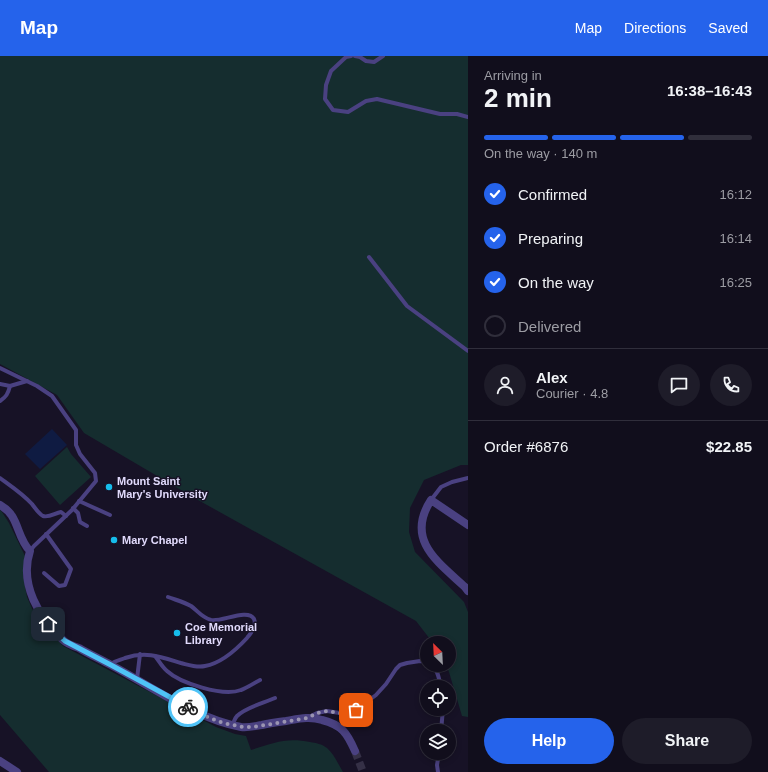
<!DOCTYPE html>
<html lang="en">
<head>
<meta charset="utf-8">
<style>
	:root { --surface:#110e1c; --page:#1e1c29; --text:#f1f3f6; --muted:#9c9ca3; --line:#302e3b; --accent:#2563eb }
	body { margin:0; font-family:Arial,sans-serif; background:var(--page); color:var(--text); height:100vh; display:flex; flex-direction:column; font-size:15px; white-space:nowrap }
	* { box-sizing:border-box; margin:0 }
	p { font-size:13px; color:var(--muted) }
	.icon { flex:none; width:22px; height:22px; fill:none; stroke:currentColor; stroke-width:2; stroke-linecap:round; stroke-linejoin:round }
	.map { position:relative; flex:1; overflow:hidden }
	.panel { display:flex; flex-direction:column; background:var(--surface); width:300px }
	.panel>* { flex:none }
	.needle { width:26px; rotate:336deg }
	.tools { position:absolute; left:420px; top:580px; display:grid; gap:8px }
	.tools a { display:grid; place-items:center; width:36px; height:36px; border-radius:50%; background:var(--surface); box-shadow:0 2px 6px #0003,0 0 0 1px var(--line); font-size:20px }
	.pin { position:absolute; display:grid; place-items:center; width:34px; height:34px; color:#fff; margin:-17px; border-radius:8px; box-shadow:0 2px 6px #0006 }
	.courier { position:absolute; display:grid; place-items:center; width:40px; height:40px; margin:-20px; border:3px solid #4fc3f7; border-radius:50%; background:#fff; color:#222; box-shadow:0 1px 5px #0007 }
	.overview em { font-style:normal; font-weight:700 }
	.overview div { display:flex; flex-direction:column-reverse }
	.overview { display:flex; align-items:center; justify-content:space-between; height:68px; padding:0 16px }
	h1 { font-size:26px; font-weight:700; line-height:30px }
	.bar { display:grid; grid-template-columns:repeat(4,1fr); gap:6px 4px; align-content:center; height:48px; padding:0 16px }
	.bar i { height:5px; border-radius:3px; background:var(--line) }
	.bar .active { background:var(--accent) }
	.bar p { grid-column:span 4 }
	.line { display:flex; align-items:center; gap:10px; padding:0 16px; border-top:1px solid var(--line) }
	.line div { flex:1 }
	.round { display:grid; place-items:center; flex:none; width:42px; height:42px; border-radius:21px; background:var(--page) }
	ol { padding:0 16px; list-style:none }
	li { display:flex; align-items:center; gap:12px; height:44px }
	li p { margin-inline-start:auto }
	li .icon { padding:4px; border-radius:50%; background:var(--accent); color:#fff; stroke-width:4 }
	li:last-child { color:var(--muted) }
	li i { width:22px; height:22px; border:2px solid var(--line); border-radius:50% }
	.cta { display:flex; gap:8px; margin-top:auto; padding:8px 16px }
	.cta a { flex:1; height:46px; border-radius:24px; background:var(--accent); color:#fff; font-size:16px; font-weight:700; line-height:46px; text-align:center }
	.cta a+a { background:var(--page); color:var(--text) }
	header { display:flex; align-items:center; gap:24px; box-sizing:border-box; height:56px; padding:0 20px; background:var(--accent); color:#fff }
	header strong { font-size:19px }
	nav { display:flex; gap:22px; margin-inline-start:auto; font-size:14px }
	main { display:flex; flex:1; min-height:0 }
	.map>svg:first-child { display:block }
	.green { fill:#152d2f }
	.water { fill:#0f1b42 }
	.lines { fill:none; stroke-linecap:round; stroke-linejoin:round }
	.street-tunnel { stroke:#353046; stroke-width:8; stroke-dasharray:8 4; stroke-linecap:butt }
	.lane { stroke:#4a4181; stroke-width:4 }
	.street { stroke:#4a4181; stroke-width:8 }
	.done { stroke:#9a94b1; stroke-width:4; stroke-dasharray:0 7.2 }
	.route { stroke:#4fc3f7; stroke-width:5 }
	.poi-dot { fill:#16bdec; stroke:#171226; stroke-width:1.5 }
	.labels { text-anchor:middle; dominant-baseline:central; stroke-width:3; stroke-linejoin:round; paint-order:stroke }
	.poi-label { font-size:11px; font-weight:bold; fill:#e1dafc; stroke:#171226; text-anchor:start }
</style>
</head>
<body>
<header>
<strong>Map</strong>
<nav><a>Map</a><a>Directions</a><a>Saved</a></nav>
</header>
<main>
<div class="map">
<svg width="468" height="716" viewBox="0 0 468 716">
	<rect width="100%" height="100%" fill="#171226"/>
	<g class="green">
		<polygon points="0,0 468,0 468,409 461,409 424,424 410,452 409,476 415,496 464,546 468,556 468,661 462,660 449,616 446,609 449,609 449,587 433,587 416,565 198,444 84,377 57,339 0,308"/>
		<polygon points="67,391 71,398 91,421 60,449 35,420"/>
		<path d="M0 454 2 456 9 467 25 500 23 519 27 541 34 557 63 590 216 671 235 678 246 680 251 694C273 687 286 681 310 686 316 687 322 688 327 692 334 698 338 708 343 716H49L0 659Z"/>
	</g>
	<polygon class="water" points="52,373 67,389 40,413 25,398"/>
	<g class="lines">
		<polyline class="street-tunnel" points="355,695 363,716"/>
		<g class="lane">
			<polyline points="351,0 346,1 331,15 326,29 325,43 333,54 348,56 366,45 377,43 440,58 457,58 468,61"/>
			<polyline points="355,0 360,1 366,5 374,6 383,0"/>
			<polyline points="369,201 407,250 468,295"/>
			<polyline points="0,312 37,330 52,340 76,374 76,389 80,398 95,417 96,425 72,454 34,490 30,495"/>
			<polyline points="0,328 10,330 27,325"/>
			<path d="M0 345C6 341 8 338 10 330"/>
			<path d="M0 422C11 430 23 438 32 448 35 452 39 458 43 460 49 462 55 457 61 456L66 460"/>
			<polyline points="431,444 441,431 452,426 468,422"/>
			<polyline points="79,445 110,459"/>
			<polyline points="73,452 78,457 80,466 87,470"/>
			<polyline points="44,517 59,530 65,529 71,513 46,478"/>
			<path d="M155 600C159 605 162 611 167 615 180 627 223 641 241 634 247 632 254 627 260 624"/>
			<path d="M111 608C115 605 120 604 125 602 146 595 161 601 181 607 189 609 197 612 205 610 222 607 236 594 247 582 251 577 257 570 254 563 248 552 222 566 211 564 201 561 198 555 191 550 184 546 176 544 168 541"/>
			<path d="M432 609C438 614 439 623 441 631"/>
			<polyline points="137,623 140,598"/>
			<polyline points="311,660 317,657 327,655 346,658 356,654 376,639 386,628 396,613 400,609 407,607 420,605 427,606"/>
			<path d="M232 669C234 666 235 662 237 660 246 651 264 647 275 642"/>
			<polyline points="441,675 443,653"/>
			<polyline points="438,716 437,709 439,697"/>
		</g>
		<g class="street">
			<path d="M0 449C5 452 9 455 12 460 19 471 20 485 30 495 19 528 39 562 63 584 67 588 73 590 79 592 89 598 100 603 111 609 151 630 196 663 241 671 248 672 255 670 262 669 270 667 278 666 286 665 298 663 309 660 322 664 342 669 347 677 355 695"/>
			<path d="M468 469 431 444C405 484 438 506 465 531L468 535"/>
			<polyline points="0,705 17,716"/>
		</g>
	</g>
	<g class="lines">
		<polyline class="done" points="188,651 205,660 223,667 243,671 253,671 308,662 317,657 327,655 338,657 346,658 356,654"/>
		<polyline class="route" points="48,568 55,576 65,585 111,609 188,651"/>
	</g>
	<g class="poi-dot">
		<circle cx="109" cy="431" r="4"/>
		<circle cx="114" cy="484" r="4"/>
		<circle cx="177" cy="577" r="4"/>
	</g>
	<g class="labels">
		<g class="poi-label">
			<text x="117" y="425">Mount Saint<tspan x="117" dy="13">Mary's University</tspan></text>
			<text x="122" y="484">Mary Chapel</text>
			<text x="185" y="571">Coe Memorial<tspan x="185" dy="13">Library</tspan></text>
		</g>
	</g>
</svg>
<div class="tools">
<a><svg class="needle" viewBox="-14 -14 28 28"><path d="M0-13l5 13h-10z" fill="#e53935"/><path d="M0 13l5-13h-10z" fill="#9c9ca3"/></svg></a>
<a><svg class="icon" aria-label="locate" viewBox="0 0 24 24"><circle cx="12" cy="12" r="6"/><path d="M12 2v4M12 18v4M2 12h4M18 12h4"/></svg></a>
<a><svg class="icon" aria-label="layers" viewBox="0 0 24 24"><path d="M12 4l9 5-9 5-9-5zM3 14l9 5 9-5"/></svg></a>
</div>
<div class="pin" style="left:356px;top:654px;background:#ea580c"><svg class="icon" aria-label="bag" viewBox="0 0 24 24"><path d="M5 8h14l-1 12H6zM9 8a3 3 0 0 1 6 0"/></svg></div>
<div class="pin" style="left:48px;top:568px;background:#1f2937"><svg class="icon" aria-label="home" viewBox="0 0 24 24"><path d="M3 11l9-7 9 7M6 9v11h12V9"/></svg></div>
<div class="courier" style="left:188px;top:651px"><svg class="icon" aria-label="bike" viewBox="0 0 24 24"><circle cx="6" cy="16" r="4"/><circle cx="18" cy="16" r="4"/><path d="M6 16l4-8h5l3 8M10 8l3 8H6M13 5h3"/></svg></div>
</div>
<section class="panel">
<div class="overview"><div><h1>2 min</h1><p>Arriving in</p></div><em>16:38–16:43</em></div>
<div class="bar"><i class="active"></i><i class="active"></i><i class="active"></i><i></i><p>On the way · 140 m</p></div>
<ol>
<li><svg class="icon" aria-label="check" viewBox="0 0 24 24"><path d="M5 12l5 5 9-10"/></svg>Confirmed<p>16:12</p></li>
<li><svg class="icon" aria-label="check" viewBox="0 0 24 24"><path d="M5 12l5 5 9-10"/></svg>Preparing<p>16:14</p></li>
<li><svg class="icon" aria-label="check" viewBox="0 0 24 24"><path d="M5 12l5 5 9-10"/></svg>On the way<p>16:25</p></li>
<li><i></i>Delivered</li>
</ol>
<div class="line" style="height:72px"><a class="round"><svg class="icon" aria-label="person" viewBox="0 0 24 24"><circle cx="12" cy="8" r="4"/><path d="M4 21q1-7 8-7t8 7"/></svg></a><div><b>Alex</b><p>Courier · 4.8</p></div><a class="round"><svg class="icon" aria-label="chat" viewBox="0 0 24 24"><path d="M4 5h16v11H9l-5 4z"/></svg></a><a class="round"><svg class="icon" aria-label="phone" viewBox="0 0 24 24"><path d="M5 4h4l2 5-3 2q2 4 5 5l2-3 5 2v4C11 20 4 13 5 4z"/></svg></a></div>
<div class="line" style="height:52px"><div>Order #6876</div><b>$22.85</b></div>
<div class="cta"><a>Help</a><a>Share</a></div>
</section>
</main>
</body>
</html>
